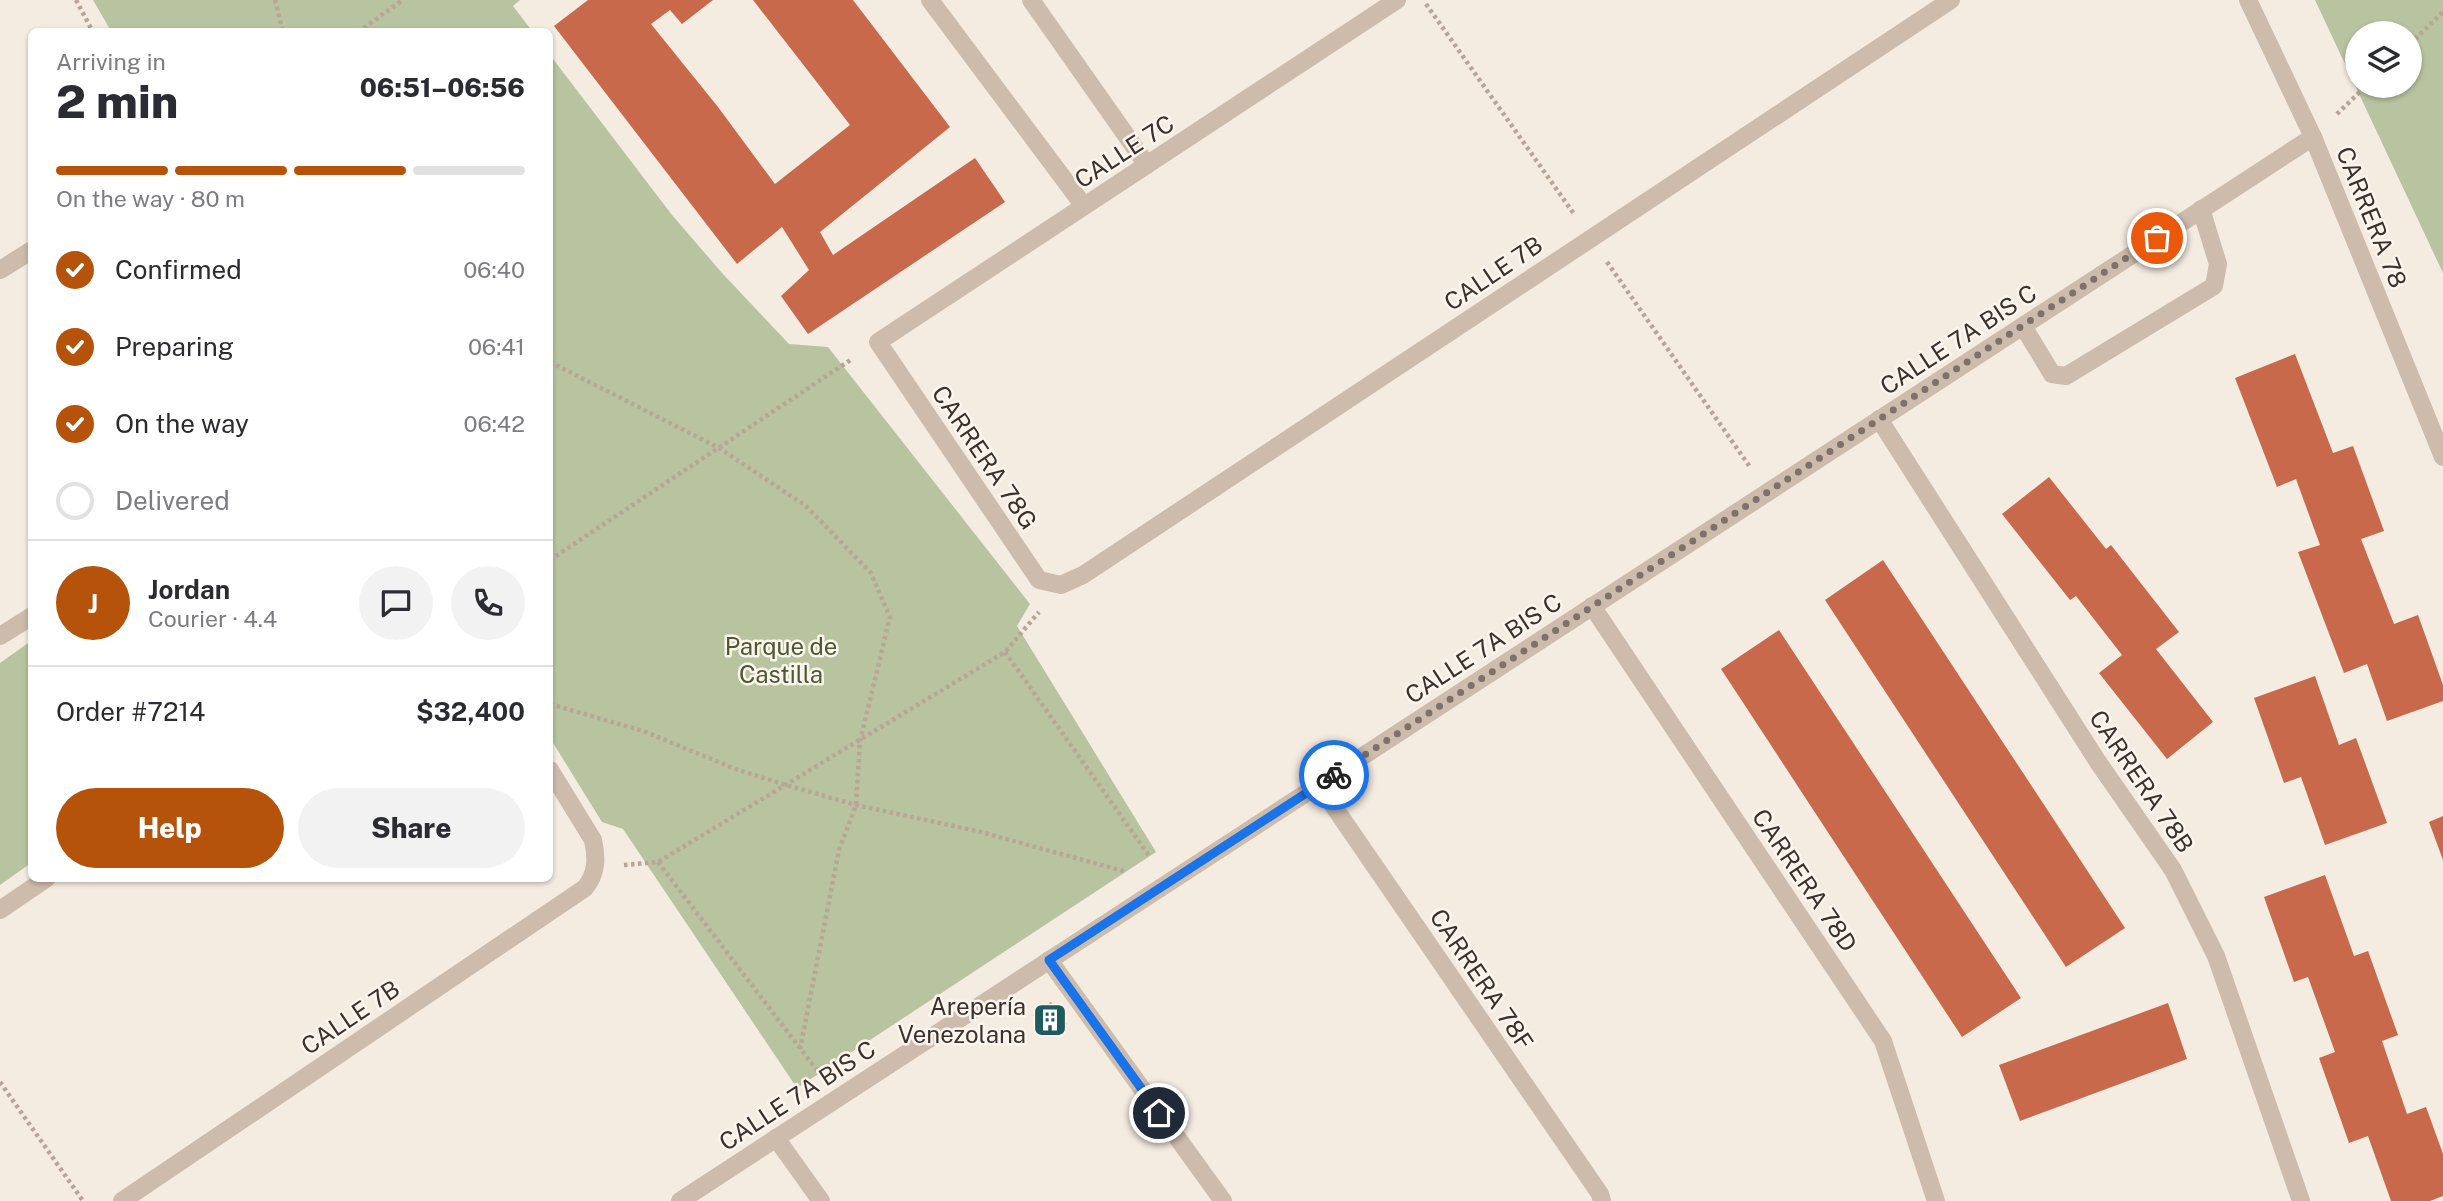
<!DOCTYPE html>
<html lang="en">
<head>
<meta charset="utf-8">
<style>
	:root { --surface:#fff; --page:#f2f2f3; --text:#2b2b33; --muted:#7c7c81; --line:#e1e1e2; --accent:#b45309 }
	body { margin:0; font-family:"Public Sans",sans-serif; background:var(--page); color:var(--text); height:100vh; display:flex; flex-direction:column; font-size:26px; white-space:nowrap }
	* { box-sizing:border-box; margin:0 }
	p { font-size:23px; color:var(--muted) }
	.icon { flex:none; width:38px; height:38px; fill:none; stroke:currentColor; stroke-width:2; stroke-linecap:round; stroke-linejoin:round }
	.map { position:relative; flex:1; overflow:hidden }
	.panel { position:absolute; left:28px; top:28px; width:525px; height:854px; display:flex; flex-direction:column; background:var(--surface); border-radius:10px; box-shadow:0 2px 5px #0004 }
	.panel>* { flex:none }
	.controls { position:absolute; left:2345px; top:21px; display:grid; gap:14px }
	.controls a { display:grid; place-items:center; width:77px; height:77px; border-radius:50%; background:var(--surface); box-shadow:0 2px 5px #0004; font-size:35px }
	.pin { position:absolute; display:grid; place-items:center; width:60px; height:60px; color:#fff; margin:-30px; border:4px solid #fff; border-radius:50%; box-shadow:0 2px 7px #0007 }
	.courier { position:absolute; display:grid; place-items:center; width:70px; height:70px; margin:-35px; border:5px solid #1a73e8; border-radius:50%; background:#fff; color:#222; box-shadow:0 2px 9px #0007 }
	.head em { font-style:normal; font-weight:800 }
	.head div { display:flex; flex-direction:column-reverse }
	.head { display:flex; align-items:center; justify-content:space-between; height:119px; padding:0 28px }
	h1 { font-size:46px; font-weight:800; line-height:52px }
	.bar { display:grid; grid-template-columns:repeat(4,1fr); gap:10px 7px; align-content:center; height:84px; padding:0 28px }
	.bar i { height:9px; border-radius:5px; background:var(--line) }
	.bar .on { background:var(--accent) }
	.bar p { grid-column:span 4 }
	.line { display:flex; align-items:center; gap:18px; padding:0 28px; border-top:2px solid var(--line) }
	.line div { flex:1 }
	.round { display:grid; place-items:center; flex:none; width:74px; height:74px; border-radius:37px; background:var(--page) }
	ol { padding:0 28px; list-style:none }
	li { display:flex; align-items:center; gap:21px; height:77px }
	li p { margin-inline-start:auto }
	li .icon { padding:7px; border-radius:50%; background:var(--accent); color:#fff; stroke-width:4 }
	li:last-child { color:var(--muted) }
	li i { width:38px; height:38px; border:4px solid var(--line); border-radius:50% }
	.primary-button { display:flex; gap:14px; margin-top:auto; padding:14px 28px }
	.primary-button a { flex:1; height:80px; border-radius:42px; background:var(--accent); color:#fff; font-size:28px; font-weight:800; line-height:80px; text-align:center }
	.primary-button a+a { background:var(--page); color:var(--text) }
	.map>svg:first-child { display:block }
	.green { fill:#b8c4a0; fill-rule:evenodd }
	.building { fill:#c8694b }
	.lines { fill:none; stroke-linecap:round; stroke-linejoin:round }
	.path { stroke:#b9a596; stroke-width:4.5; stroke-dasharray:3.5 3.5; stroke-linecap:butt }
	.minor { stroke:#cdbbac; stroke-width:18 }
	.done { stroke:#7c716b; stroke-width:7; stroke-dasharray:0 12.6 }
	.route { stroke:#1a73e8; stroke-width:9 }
	.labels { text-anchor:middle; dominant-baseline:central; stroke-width:5; stroke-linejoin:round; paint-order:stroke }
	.street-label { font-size:24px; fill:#3b302b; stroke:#fbf5ee }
	.park-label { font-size:24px; fill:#4a5a2e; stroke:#fbf5ee }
	.poi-label { font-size:24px; fill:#3b302b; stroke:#fbf5ee; text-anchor:end }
</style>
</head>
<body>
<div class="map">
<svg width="2443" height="1201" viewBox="0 0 2443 1201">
	<rect width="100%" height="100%" fill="#f4ebe1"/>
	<g class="green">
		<polygon points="93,0 520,0 513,6 532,31 111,31"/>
		<path d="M2315 0H2443V273ZM2357 33H2410V86H2357Z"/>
		<polygon points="550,55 672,215 722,273 789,344 828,347 1030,604 1017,626 1156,852 797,1088 623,829 602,822 550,738"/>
		<polygon points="31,641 31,863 0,885 0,663"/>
	</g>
	<g class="building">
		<polygon points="588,0 713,0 682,24 670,10 651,24 718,107 775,184 850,125 753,0 853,0 950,127 820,232 833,255 975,158 1005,202 808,334 781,296 809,270 782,227 737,264 554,26"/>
		<polygon points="2295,354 2333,453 2353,446 2384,531 2361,539 2394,624 2418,615 2443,685 2443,701 2387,721 2367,664 2344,673 2298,552 2320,545 2296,479 2277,487 2235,378"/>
		<polygon points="2049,477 2106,549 2111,545 2179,632 2156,649 2213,722 2167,759 2099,673 2122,655 2076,596 2070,600 2002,514"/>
		<polygon points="1883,560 2125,928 2066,967 1825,600"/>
		<polygon points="1779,630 2021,998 1962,1037 1721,669"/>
		<polygon points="2315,676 2339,745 2356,738 2387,823 2325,845 2301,777 2284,783 2254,698"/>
		<polygon points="2443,816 2443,860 2429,822"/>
		<polygon points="2325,875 2354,956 2368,951 2398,1035 2382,1041 2407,1114 2426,1107 2443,1154 2443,1196 2430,1201 2391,1201 2368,1136 2349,1143 2319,1058 2335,1052 2308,977 2294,982 2264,897"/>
		<polygon points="1051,1002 1067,1024 1057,1032 1047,1035 1033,1015"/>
		<polygon points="2168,1003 2187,1059 2020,1121 1999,1065"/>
	</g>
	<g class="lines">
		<g class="path">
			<polyline points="76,0 93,32"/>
			<polyline points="275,0 283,32"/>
			<polyline points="1426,4 1574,214"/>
			<polyline points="358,32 403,0"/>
			<polyline points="2410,44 2443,12"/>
			<polyline points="2337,114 2366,86"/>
			<polyline points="1607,262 1750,467"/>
			<polyline points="550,362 719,448 806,506 871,573 890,617 860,741 856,805 839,850 800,1049"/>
			<polyline points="550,560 852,359"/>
			<polyline points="1005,652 1150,857"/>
			<polyline points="550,704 643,731 738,770 786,785 856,805 977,831 1127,872"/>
			<polyline points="658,862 819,1073"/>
			<polyline points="624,865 658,862 1005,652 1039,612"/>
			<polyline points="0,1082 83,1201"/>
		</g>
		<g class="minor">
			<polyline points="930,0 1084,206"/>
			<polyline points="1031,0 1147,165"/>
			<polyline points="1397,0 878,342 1039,580 1061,585 1083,575 1951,0"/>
			<polyline points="2248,0 2313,137 2443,457"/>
			<polyline points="0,270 32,250"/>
			<polyline points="2023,326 2052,374 2066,376 2214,286 2218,264 2201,209"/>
			<polyline points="1879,419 2098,762 2173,870 2216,956 2301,1201"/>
			<polyline points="1592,606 1883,1041 1936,1201"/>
			<polyline points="0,636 32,616"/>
			<polyline points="1319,785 1600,1194 1602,1201"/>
			<polyline points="0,910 47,878"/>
			<polyline points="1049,960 1223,1201"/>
			<polyline points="776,1138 821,1201"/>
			<path d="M122 1201 585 888C597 873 597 858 593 840L550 770"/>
			<polyline points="680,1201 2313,137"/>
		</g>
	</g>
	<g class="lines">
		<polyline class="done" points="1334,775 2157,238"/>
		<polyline class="route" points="1159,1113 1049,960 1334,775"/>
	</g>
	<defs>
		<g id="building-square" transform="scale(1.75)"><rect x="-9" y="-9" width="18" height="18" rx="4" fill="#1f5a5e" stroke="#fbf5ee"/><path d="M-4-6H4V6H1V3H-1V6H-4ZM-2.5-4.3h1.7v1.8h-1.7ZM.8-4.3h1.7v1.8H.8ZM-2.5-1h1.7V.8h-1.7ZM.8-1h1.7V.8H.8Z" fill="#fff"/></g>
	</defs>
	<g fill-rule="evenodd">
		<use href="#building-square" x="1050" y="1020"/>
	</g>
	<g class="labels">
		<g class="street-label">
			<text transform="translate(1124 151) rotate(-33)">CALLE 7C</text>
			<text transform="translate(2372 217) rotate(68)">CARRERA 78</text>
			<text transform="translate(1493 273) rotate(-34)">CALLE 7B</text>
			<text transform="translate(1958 339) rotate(-33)">CALLE 7A BIS C</text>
			<text transform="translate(985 457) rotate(56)">CARRERA 78G</text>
			<text transform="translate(1483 648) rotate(-33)">CALLE 7A BIS C</text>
			<text transform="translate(2142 781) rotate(56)">CARRERA 78B</text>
			<text transform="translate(1805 880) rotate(56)">CARRERA 78D</text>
			<text transform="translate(1482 979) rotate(56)">CARRERA 78F</text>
			<text transform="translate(350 1017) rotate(-34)">CALLE 7B</text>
			<text transform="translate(797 1095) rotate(-33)">CALLE 7A BIS C</text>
		</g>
		<g class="park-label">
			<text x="781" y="646">Parque de<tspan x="781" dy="28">Castilla</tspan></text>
		</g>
		<g class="poi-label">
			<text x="1026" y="1006">Arepería<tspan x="1026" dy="28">Venezolana</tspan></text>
		</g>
	</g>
</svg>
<div class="controls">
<a><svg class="icon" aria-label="layers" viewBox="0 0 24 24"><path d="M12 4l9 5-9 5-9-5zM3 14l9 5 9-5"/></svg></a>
</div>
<div class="pin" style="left:2157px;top:238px;background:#ea580c"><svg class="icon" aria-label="bag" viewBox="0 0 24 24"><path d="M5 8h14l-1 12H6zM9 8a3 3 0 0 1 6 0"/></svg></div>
<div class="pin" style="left:1159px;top:1113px;background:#1f2937"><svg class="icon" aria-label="home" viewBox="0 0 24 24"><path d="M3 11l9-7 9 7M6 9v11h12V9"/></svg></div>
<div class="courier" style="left:1334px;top:775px"><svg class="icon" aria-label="bike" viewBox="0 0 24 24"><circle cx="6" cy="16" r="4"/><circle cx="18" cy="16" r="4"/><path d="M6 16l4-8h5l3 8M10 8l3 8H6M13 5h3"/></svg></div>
<section class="panel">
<div class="head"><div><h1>2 min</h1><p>Arriving in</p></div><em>06:51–06:56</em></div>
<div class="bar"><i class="on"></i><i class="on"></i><i class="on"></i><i></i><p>On the way · 80 m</p></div>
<ol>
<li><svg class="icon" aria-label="check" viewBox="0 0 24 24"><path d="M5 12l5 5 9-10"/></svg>Confirmed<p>06:40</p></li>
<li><svg class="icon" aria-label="check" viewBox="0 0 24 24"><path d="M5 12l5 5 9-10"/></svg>Preparing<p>06:41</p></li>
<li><svg class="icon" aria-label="check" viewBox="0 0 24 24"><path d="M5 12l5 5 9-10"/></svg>On the way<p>06:42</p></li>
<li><i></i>Delivered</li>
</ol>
<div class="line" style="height:126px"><b class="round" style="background:var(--accent);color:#fff">J</b><div><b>Jordan</b><p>Courier · 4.4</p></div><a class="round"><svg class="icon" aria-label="chat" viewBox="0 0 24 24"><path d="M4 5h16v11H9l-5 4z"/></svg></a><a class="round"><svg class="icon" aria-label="phone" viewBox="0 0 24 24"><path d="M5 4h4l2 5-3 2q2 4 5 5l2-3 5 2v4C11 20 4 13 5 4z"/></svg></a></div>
<div class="line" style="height:91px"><div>Order #7214</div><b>$32,400</b></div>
<div class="primary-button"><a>Help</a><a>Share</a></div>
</section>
</div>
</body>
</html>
